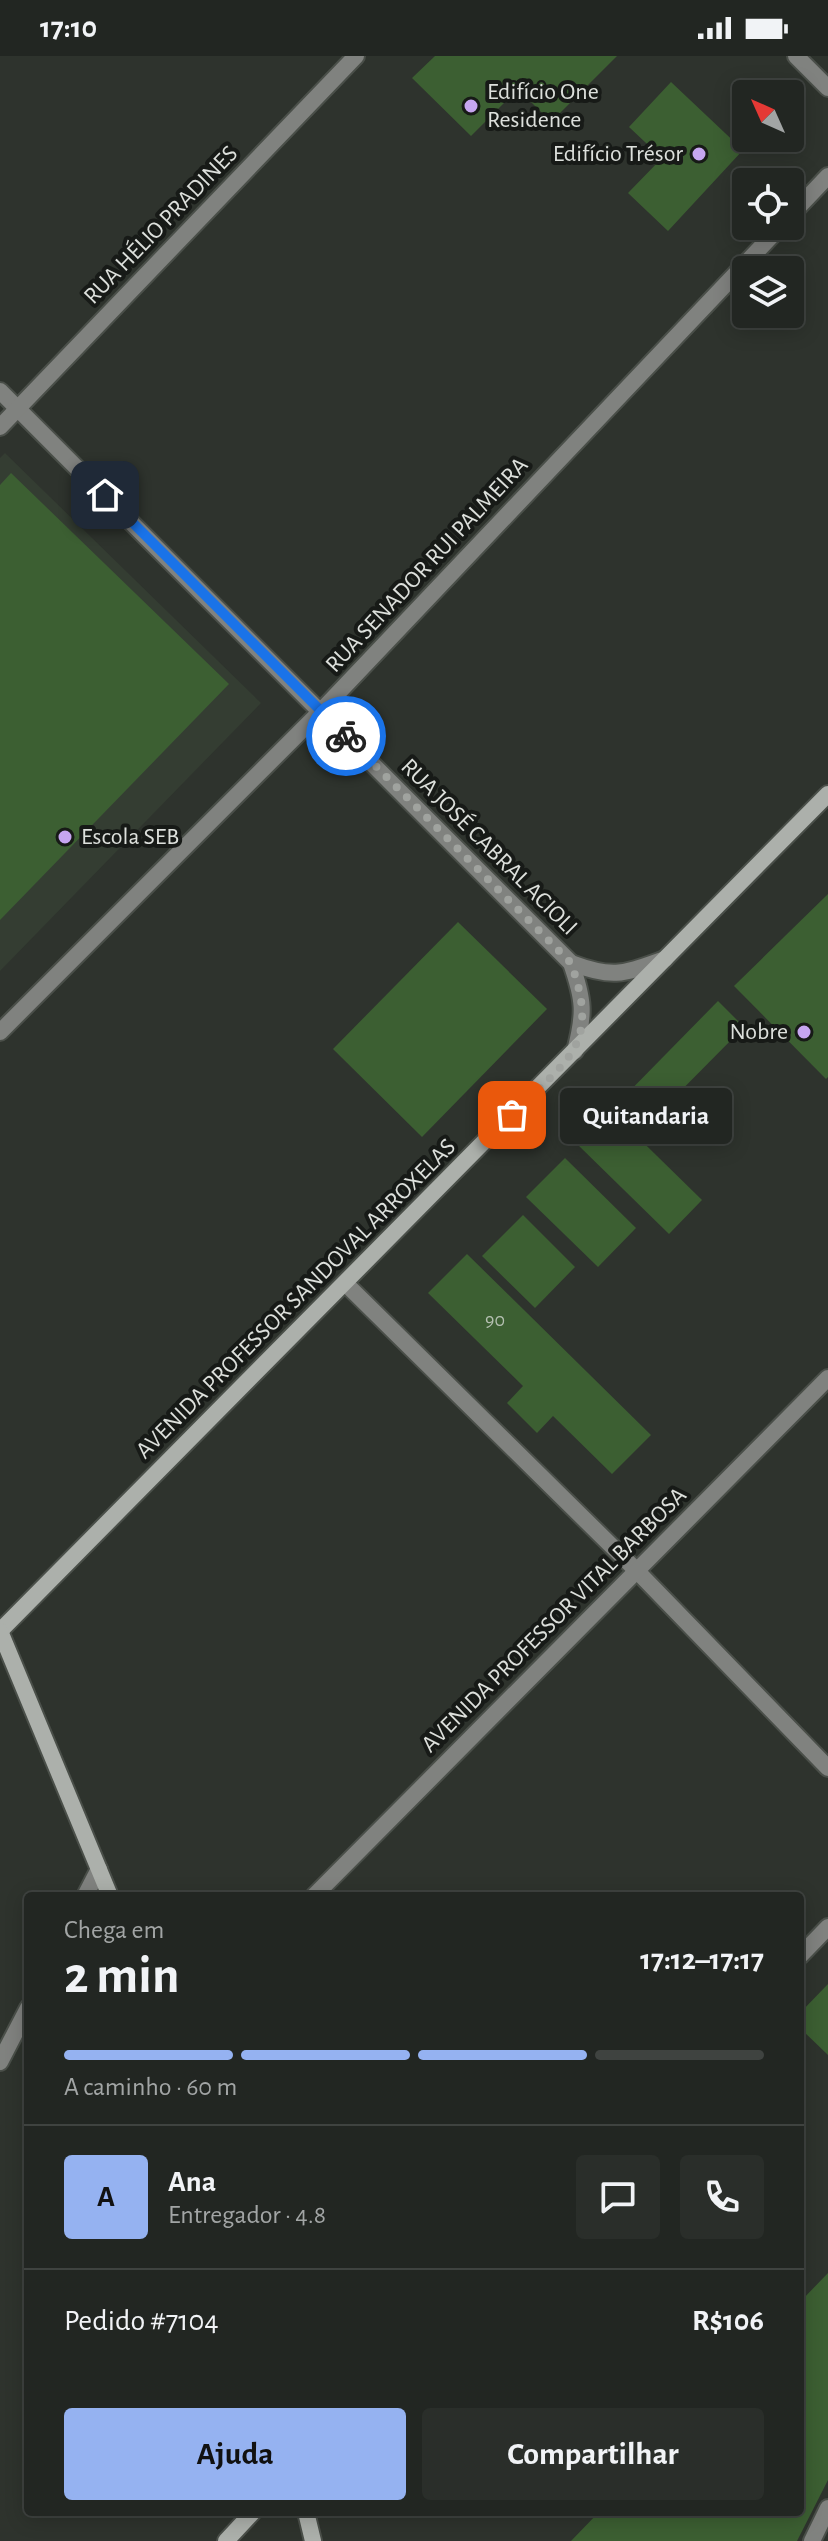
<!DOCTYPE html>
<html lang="pt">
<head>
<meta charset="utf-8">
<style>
	:root { --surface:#222622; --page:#2a2e2a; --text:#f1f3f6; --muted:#a2a5a5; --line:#3f4340; --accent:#95b2f1 }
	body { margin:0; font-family:"Alegreya Sans",sans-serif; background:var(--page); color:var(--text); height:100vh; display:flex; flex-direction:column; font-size:30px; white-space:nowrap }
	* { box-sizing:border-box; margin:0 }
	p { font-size:26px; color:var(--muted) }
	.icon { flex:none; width:44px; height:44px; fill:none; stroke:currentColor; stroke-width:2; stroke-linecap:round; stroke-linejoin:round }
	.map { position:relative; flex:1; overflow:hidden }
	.panel { position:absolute; left:24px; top:1836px; width:780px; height:624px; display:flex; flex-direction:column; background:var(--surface); border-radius:8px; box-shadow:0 4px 20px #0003,0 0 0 2px var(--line) }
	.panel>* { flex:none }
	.needle { width:52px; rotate:315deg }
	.tools { position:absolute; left:732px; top:24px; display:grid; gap:16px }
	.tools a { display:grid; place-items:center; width:72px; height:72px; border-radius:8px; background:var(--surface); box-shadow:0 4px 20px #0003,0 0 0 2px var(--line); font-size:40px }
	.pin { position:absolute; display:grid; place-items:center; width:68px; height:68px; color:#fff; margin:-34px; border-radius:16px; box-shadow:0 4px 12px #0006 }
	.courier { position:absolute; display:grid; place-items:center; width:80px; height:80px; margin:-40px; border:6px solid #1a73e8; border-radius:50%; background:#fff; color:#222; box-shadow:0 2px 10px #0007 }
	.bubble { position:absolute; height:56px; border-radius:8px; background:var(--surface); box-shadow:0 4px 20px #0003,0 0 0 2px var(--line); font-size:26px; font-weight:700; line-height:56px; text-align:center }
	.head em { font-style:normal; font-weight:700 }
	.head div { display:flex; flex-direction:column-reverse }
	.head { display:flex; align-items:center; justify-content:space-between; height:136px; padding:0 40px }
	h1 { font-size:52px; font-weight:700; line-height:60px }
	.bar { display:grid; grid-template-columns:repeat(4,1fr); gap:12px 8px; align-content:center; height:96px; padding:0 40px }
	.bar i { height:10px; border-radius:6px; background:var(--line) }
	.bar .active { background:var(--accent) }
	.bar p { grid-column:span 4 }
	.line { display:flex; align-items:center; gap:20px; padding:0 40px; border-top:2px solid var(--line) }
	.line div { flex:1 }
	.round { display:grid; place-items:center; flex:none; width:84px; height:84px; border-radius:8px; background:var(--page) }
	.primary-button { display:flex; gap:16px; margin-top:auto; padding:16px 40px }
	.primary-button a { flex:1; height:92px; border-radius:8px; background:var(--accent); color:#111; font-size:32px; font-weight:700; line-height:92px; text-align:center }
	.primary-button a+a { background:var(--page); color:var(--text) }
	.status { display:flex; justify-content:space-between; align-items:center; height:56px; padding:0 40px; background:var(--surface); direction:ltr }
	.status svg { height:22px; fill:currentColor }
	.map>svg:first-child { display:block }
	.built { fill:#343d32 }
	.building { fill:#3c5f32 }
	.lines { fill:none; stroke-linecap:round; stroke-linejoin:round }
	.street-casing { stroke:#4a4f49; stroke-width:20 }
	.secondary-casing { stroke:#4a4f49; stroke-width:20 }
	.street { stroke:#80827f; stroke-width:16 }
	.secondary { stroke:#acb0ab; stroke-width:16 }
	.done { stroke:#a0a39f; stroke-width:8; stroke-dasharray:0 14.4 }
	.route { stroke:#1a73e8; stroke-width:10 }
	.poi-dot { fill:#c6a6f0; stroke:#171a17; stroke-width:3 }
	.labels { text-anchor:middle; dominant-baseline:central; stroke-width:8; stroke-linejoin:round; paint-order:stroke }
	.number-label { font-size:20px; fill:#b5c0b2 }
	.poi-label { font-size:24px; fill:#dde0dc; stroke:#171a17; text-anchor:start }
	.street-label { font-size:24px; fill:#dde0dc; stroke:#171a17 }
</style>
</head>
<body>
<div class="status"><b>17:10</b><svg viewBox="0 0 49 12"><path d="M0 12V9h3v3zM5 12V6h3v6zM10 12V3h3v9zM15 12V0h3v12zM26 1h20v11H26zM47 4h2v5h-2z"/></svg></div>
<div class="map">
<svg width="828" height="2485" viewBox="0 0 828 2485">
	<rect width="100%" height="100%" fill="#2e332d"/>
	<polygon class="built" points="5,397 261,647 0,915 0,402"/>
	<g class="building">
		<polygon points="435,0 617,0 551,66 518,33 471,80 412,22"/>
		<polygon points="671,26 743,94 668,175 628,137 662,102 629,71"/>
		<polygon points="11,417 229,628 0,864 0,429"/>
		<polygon points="828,838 828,1021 826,1023 734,930"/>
		<polygon points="458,866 547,953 422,1081 333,993"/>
		<polygon points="718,945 744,971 640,1076 614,1051"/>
		<polygon points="609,1053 702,1144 669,1178 576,1087"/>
		<polygon points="565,1102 636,1172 598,1211 526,1141"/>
		<polygon points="523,1159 575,1211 535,1252 482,1200"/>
		<polygon points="467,1198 651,1379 612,1418 553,1360 537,1377 507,1347 523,1330 428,1237"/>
		<polygon points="828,1928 828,1999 800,1972 800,1957"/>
		<polygon points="828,2217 828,2424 797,2485 571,2485 599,2456 800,2456 800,2246"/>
	</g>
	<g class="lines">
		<g class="street-casing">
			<g id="street">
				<polyline points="796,0 828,32"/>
				<polyline points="790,160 828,120"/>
				<path d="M0 335 571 907C584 944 585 957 575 995"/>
				<polyline points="0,371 356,0"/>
				<path d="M571 907C614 923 623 918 665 903"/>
				<polyline points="0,976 321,655 781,170"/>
				<polyline points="346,1228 636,1514 828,1712"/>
				<polyline points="85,1840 99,1813"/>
				<polyline points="314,1840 828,1322"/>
				<polyline points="800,1900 828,1871"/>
				<polyline points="0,2006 28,1952"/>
				<polyline points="812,2485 828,2452"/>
			</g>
		</g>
		<g class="secondary-casing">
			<g id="secondary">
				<polyline points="0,1575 828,738"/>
				<polyline points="0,1575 110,1840"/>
				<polyline points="306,2456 313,2485"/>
				<polyline points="226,2485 253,2456"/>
			</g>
		</g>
		<use href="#street" class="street"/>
		<use href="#secondary" class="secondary"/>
	</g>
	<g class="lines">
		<path class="done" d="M346 680 571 907C601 991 567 1003 512 1059"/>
		<polyline class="route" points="105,439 346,680"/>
	</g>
	<g class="poi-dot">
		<circle cx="471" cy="50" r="8"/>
		<circle cx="699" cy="98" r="8"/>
		<circle cx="65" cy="781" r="8"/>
		<circle cx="804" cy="976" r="8"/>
	</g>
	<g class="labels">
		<g class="number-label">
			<text x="495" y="1264">90</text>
		</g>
		<g class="poi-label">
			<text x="487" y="36">Edifício One<tspan x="487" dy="28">Residence</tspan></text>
			<text x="683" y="98" text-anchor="end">Edifício Trésor</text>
			<text x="81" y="781">Escola SEB</text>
			<text x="788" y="976" text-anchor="end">Nobre</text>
		</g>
		<g class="street-label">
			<text transform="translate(161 169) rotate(-46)">RUA HÉLIO PRADINES</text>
			<text transform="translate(427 509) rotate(-47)">RUA SENADOR RUI PALMEIRA</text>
			<text transform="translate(489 791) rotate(45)">RUA JOSÉ CABRAL ACIOLI</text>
			<text transform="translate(296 1243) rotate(-45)">AVENIDA PROFESSOR SANDOVAL ARROXELAS</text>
			<text transform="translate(554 1564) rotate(-45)">AVENIDA PROFESSOR VITAL BARBOSA</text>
		</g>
	</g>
</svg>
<div class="tools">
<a><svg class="needle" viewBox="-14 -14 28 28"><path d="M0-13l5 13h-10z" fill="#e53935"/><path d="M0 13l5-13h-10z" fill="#a2a5a5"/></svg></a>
<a><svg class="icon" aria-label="locate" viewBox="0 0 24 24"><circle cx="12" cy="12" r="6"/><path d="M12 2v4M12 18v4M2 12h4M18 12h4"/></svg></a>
<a><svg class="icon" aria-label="layers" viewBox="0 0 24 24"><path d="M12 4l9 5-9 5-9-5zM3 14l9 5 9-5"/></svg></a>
</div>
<div class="pin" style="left:512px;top:1059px;background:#ea580c"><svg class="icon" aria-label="bag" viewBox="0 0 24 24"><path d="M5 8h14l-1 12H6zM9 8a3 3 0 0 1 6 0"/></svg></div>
<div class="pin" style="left:105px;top:439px;background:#1f2937"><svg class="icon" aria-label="home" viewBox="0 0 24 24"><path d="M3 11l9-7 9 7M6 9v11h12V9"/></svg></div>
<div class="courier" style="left:346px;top:680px"><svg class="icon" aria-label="bike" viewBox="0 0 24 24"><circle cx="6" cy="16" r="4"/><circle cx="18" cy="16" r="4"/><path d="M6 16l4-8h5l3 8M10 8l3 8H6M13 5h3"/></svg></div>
<div class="bubble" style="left:560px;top:1032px;width:172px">Quitandaria</div>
<section class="panel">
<div class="head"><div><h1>2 min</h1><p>Chega em</p></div><em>17:12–17:17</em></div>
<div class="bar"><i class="active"></i><i class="active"></i><i class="active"></i><i></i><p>A caminho · 60 m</p></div>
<div class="line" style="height:144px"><b class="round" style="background:var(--accent);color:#111">A</b><div><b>Ana</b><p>Entregador · 4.8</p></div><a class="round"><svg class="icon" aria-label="chat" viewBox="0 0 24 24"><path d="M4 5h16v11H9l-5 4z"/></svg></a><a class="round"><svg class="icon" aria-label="phone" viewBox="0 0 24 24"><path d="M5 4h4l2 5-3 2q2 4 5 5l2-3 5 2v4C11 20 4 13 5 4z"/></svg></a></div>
<div class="line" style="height:104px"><div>Pedido #7104</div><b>R$106</b></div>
<div class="primary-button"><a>Ajuda</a><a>Compartilhar</a></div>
</section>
</div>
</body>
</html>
